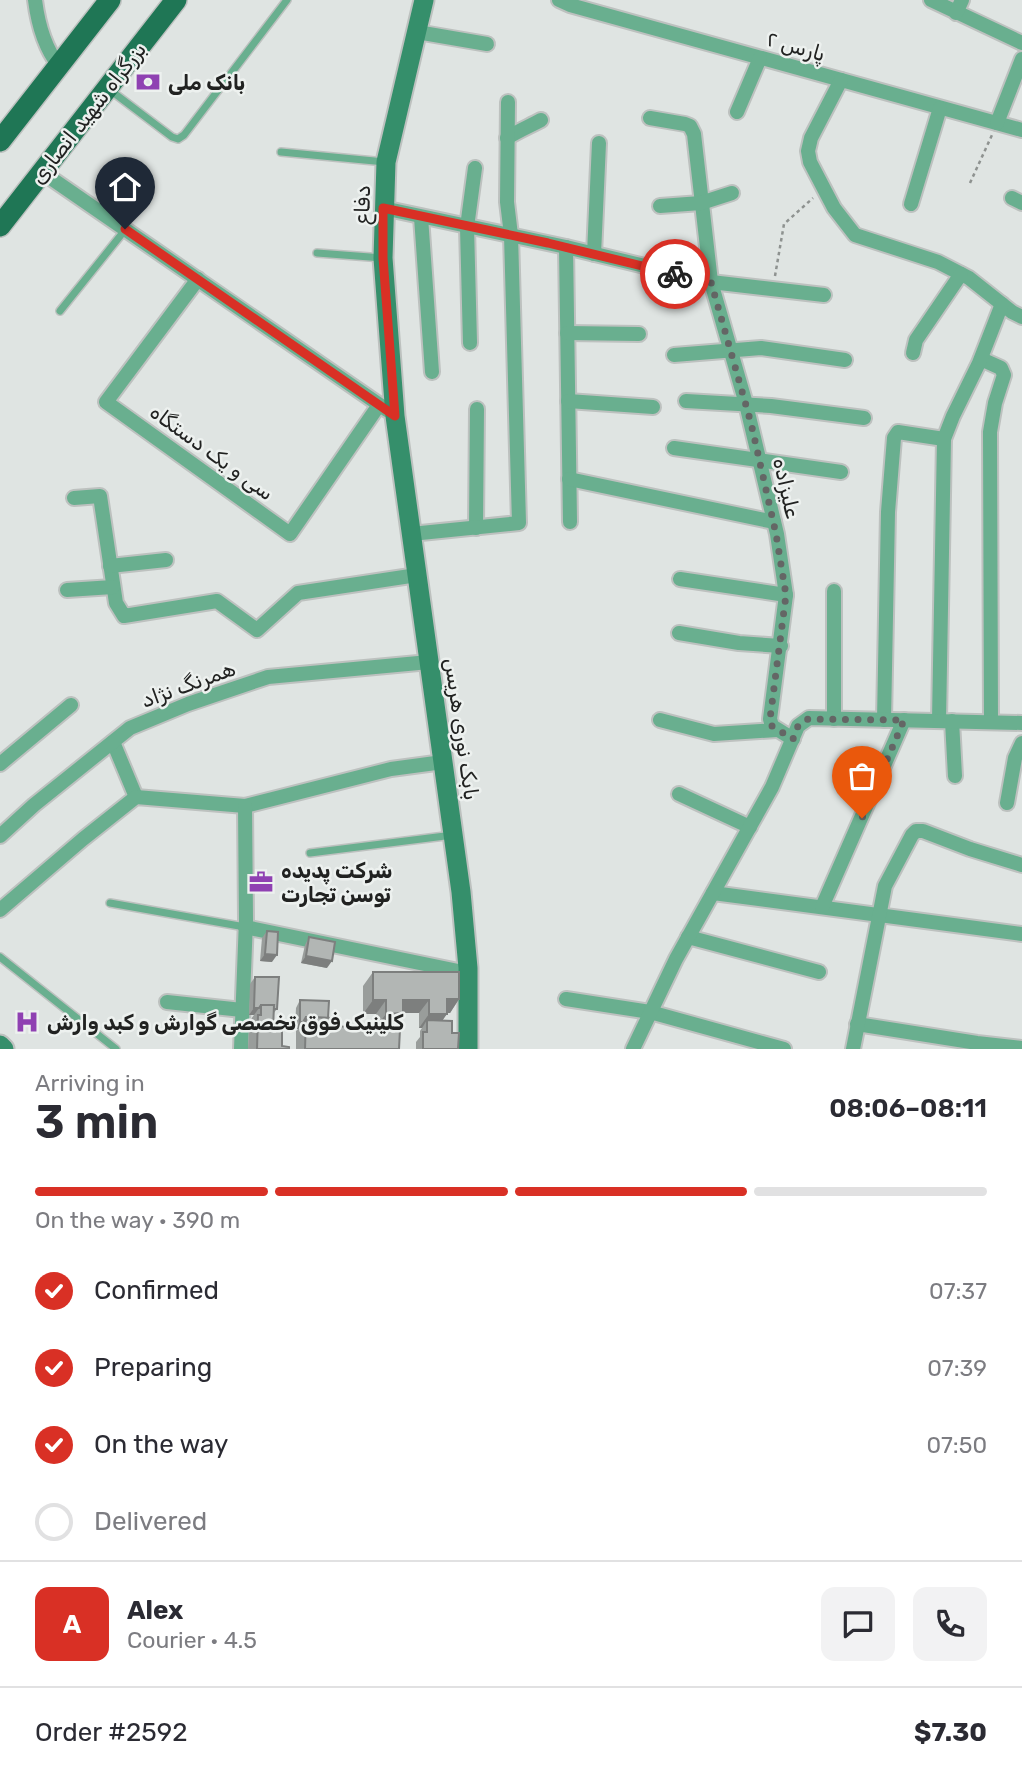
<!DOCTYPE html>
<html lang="en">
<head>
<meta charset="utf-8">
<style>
	:root { --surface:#fff; --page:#f2f2f3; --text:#2b2b33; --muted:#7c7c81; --line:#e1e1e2; --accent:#d93025 }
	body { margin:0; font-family:Rubik,Cairo,sans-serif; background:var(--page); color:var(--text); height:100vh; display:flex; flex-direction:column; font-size:26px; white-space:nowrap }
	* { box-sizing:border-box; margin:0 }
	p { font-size:23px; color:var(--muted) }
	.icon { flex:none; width:38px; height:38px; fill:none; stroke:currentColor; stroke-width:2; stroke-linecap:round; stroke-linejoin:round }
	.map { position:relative; height:1049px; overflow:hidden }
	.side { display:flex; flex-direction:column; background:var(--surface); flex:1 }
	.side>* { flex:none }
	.pin { position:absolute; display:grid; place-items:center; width:60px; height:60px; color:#fff; margin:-72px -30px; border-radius:50% 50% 50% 0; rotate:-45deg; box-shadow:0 0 7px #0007 }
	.pin .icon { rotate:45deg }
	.courier { position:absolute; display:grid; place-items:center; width:70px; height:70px; margin:-35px; border:5px solid #d93025; border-radius:50%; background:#fff; color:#222; box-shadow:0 2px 9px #0007 }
	.head em { font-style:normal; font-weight:600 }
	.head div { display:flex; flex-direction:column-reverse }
	.head { display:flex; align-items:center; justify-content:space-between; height:119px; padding:0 35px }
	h1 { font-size:46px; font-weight:600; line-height:52px }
	.bar { display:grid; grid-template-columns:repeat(4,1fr); gap:10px 7px; align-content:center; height:84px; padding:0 35px }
	.bar i { height:9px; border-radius:5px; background:var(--line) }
	.bar .active { background:var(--accent) }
	.bar p { grid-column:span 4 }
	.line { display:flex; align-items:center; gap:18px; padding:0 35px; border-top:2px solid var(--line) }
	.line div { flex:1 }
	.round { display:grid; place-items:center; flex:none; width:74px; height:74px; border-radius:14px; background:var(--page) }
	ol { padding:0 35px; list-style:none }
	li { display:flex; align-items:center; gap:21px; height:77px }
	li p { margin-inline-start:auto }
	li .icon { padding:7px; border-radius:50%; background:var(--accent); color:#fff; stroke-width:4 }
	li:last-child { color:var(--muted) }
	li i { width:38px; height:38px; border:4px solid var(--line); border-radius:50% }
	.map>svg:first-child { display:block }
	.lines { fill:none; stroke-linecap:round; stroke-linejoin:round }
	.lane-casing { stroke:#bdc1bf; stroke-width:10 }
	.street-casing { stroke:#bdc1bf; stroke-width:18 }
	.secondary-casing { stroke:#bdc1bf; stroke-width:23 }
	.primary-casing { stroke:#bdc1bf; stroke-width:24 }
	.path { stroke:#8e9290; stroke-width:2.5; stroke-dasharray:3.5 3.5; stroke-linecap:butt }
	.lane { stroke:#69af8f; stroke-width:7 }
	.street { stroke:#69af8f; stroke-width:14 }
	.secondary { stroke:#358f6b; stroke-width:19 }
	.primary { stroke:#1f7655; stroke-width:21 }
	.wall { fill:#999d9b }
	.shaded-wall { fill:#7d7f7e }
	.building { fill:#b2b6b4; stroke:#7d7f7e; stroke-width:2 }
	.done { stroke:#646665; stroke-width:7; stroke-dasharray:0 12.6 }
	.route { stroke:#d93025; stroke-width:9 }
	.labels { text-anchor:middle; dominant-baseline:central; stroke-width:5; stroke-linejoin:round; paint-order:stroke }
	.street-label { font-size:21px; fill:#212221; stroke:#edf1ef }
	.poi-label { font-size:21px; font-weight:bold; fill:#212221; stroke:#edf1ef; text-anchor:start }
</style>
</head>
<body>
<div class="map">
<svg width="1022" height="1049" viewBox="0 0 1022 1049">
	<rect width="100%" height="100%" fill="#dfe4e2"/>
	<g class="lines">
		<g class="lane-casing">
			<g id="lane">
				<polyline points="110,90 172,137 178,139 184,135 287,0"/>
				<polyline points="281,152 385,162"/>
				<polyline points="317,253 383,258"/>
				<polyline points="60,311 125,230"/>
				<polyline points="310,853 453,835"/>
				<polyline points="110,903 245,927"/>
				<polyline points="0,957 116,1049"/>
			</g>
		</g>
		<g class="street-casing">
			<g id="street">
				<path d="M35 0C38 24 44 47 59 66"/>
				<polyline points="559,0 570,5 1022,130"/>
				<polyline points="931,0 1022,43"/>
				<polyline points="956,13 962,0"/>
				<polyline points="417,32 487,44"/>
				<polyline points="841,80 811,138 808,151 810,162 834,208 855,235 938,262 969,278 1012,312 1022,317"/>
				<polyline points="737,112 760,58"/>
				<polyline points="650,118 685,124 690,126 694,134 711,282 746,404 777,534 786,595 770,719 772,726 793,739"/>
				<polyline points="997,123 1022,59"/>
				<path d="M507 138C518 131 530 126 541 120"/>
				<polyline points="42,172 387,410"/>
				<polyline points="1012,198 1022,203"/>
				<polyline points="911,204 940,108"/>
				<polyline points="660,206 701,203 732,193"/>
				<polyline points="383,208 566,247 711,282 824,295"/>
				<polyline points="421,217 432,372"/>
				<polyline points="566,247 570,522"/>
				<polyline points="594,254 599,143"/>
				<polyline points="198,279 106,402 290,534 379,405"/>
				<polyline points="567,333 639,334"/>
				<polyline points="470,343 467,227 475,168"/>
				<polyline points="913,353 916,340 961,274"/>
				<polyline points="674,355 761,348 845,360"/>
				<polyline points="981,359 1001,368 1004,375 995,403 990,432 991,722"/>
				<polyline points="568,401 653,407"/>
				<polyline points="686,401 771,406 864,418"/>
				<polyline points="674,448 841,472"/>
				<polyline points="569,479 774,522"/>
				<polyline points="74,498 100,496 116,603 124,616 217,601 257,630 298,593 417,575"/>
				<polyline points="476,528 477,409"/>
				<polyline points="411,534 519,523 511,235 507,202 508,102"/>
				<polyline points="110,566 166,560"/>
				<polyline points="680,579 786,595"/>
				<polyline points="67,590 113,587"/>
				<polyline points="834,591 834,719"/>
				<polyline points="679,633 739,643 781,646"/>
				<polyline points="660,720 714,734 777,730"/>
				<polyline points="884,720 888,512 894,438 898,432 944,439"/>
				<polyline points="939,721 944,439 953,416 979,363 1002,304"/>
				<polyline points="952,721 955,776"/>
				<polyline points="113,742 136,797"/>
				<polyline points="0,764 71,705"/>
				<polyline points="679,794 750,827"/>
				<polyline points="1007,803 1015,758 1022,743"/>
				<polyline points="0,836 34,805 130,728 188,704 268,677 429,662"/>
				<polyline points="713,893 1022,934"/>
				<polyline points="822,907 904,720"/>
				<polyline points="0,910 83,839 136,797 245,806 391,769 443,762"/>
				<polyline points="245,927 468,973"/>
				<polyline points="688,937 819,972"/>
				<polyline points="566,999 650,1012 784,1049"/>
				<polyline points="167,1002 242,1010"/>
				<polyline points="857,1024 977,1043 1022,1048"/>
				<polyline points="241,1049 246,920 245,806"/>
				<polyline points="633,1049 676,959 772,787 798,726 809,718 1022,723"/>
				<polyline points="853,1049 885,886 912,835 916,831 923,831 970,849 1022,865"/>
			</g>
		</g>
		<g class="secondary-casing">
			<g id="secondary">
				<polyline points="424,0 386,162 383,258 395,416 461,892 468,968 468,1049"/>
				<polyline points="0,1045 4,1049"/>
			</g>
		</g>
		<g class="primary-casing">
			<g id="primary">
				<polyline points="0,141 110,0"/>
				<polyline points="0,226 176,0"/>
			</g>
		</g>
		<g class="path">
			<polyline points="970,183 992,135"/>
			<polyline points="775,276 784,224 813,198"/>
		</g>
		<use href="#lane" class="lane"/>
		<use href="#street" class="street"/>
		<use href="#secondary" class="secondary"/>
		<use href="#primary" class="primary"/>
	</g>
	<g class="wall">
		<polygon points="267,931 272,962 260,961 262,938"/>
		<polygon points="309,937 327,968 301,963 305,945"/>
		<polygon points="373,972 459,999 450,1013 447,1013 442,1021 452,1033 458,1049 416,1049 416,1042 420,1037 420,1031 422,1028 419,1028 419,1013 403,1013 393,1027 376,1027 376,1014 363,1014 363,986"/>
		<polygon points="255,977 277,1009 273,1014 273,1030 282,1046 289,1049 248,1049 249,1029 251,1026 251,1019 254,1015 249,1015 250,984"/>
		<polygon points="300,1000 328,1018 331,1026 399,1049 296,1049 296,1031 298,1029 295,1029 296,1008"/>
	</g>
	<g class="shaded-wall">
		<polygon points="265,954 277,955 272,962 260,961"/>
		<polygon points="306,956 332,961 327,968 301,963"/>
		<polygon points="447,999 459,999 450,1013 437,1013"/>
		<polygon points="373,1000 386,1000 376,1014 363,1014"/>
		<polygon points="403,1000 429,1000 419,1013 403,1013 393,1027 376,1027 386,1014"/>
		<polygon points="254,1008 259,1008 254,1015 249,1015"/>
		<polygon points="429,1014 447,1014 437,1028 427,1020 422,1028 419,1028"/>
		<polygon points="300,1022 303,1022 298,1029 295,1029"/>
	</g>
	<g class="building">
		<polygon points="267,931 278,932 277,955 265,954"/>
		<polygon points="309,937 335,942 332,961 306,956"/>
		<polygon points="373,972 459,972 459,999 447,999 447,1014 429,1014 429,1000 403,1000 403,1013 386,1014 386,1000 373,1000"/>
		<polygon points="255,977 279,977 277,1009 273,1009 274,1005 261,1005 259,1008 254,1008"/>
		<polygon points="300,1000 329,1001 328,1018 306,1017 303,1022 300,1022"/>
		<polygon points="261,1005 274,1005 273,1030 282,1031 282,1046 289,1047 289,1049 257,1049 258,1015 261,1015"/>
		<polygon points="306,1017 332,1018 331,1026 400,1029 399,1049 305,1049"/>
		<polygon points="427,1020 452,1021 452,1033 459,1033 458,1049 423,1049 423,1032 427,1032"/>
	</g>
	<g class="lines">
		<polyline class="done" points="675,274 711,282 751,423 776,534 786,595 770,719 772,726 793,739 798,726 808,719 904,720 862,818"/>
		<polyline class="route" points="125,229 395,416 383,258 383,208 548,243 675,274"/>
	</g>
	<defs>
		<g id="bank-bare" transform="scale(1.89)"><path d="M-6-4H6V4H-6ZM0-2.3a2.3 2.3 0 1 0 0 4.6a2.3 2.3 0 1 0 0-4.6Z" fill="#8f41b2" stroke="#edf1ef" stroke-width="2.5" paint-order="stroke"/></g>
		<g id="office-bare" transform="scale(1.89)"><path d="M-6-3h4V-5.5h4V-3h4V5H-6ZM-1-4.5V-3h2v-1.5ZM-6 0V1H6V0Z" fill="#8f41b2" stroke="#edf1ef" stroke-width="2.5" paint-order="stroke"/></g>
		<g id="hospital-bare" transform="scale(1.89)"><path d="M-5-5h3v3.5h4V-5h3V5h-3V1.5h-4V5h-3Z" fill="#8f41b2" stroke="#edf1ef" stroke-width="2.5" paint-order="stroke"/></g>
	</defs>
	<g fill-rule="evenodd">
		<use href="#bank-bare" x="148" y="82"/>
		<use href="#office-bare" x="261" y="882"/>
		<use href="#hospital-bare" x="27" y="1022"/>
	</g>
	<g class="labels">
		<g class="street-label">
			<text transform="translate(796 46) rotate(16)">پارس ۲</text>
			<text transform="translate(88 113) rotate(-52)">بزرگراه شهید انصاری</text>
			<text transform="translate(362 205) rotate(-88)">دفاع</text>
			<text transform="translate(212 452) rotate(36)">سی و یک دستگاه</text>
			<text transform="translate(787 488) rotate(77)">علیزاده</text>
			<text transform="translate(188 684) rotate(-20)">همرنگ نژاد</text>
			<text transform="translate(462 729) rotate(82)">بابک نوری هریس</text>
		</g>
		<g class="poi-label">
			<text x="168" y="82">بانک ملی</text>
			<text x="281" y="870">شرکت پدیده<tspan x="281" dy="24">توسن تجارت</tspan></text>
			<text x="47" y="1022">کلینیک فوق تخصصی گوارش و کبد وارش</text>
		</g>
	</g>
</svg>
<div class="pin" style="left:862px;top:818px;background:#ea580c"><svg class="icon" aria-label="bag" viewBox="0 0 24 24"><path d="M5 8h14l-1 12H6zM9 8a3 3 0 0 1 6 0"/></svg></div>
<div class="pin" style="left:125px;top:229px;background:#1f2937"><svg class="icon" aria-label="home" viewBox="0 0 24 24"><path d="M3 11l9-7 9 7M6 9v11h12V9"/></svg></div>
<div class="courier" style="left:675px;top:274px"><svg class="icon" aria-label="bike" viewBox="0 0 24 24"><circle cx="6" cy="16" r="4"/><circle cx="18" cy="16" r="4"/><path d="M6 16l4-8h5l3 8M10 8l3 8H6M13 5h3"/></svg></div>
</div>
<section class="side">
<div class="head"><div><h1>3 min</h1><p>Arriving in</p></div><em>08:06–08:11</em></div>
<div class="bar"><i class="active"></i><i class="active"></i><i class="active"></i><i></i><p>On the way · 390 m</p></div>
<ol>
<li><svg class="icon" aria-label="check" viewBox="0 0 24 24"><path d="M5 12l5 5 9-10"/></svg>Confirmed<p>07:37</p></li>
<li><svg class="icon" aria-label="check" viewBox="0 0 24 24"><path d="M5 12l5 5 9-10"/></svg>Preparing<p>07:39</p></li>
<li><svg class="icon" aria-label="check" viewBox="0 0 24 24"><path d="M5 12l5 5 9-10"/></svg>On the way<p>07:50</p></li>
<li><i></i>Delivered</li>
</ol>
<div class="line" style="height:126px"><b class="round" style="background:var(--accent);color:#fff">A</b><div><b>Alex</b><p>Courier · 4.5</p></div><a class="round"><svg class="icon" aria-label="chat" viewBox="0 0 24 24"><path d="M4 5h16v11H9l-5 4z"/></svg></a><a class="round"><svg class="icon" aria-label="phone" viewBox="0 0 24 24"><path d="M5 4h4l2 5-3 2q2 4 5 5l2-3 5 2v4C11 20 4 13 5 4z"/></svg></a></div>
<div class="line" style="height:91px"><div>Order #2592</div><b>$7.30</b></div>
</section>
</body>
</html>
